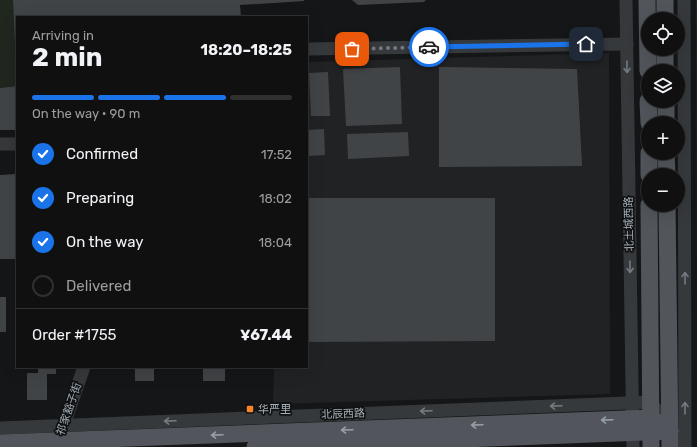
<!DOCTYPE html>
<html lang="en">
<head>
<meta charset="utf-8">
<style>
	:root { --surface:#101011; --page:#19191a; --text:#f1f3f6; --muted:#9c9d9f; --line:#303031; --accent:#1a73e8 }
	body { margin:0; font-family:Rubik,"Noto Sans SC",sans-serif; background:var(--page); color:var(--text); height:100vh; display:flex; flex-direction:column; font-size:15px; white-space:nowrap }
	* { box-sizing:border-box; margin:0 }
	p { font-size:13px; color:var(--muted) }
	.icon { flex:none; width:22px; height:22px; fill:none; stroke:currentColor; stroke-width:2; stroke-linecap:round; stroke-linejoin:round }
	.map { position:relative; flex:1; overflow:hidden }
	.details { position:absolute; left:16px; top:16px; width:292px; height:352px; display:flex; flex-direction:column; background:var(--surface); border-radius:0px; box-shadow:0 4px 16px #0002,0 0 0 1px var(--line) }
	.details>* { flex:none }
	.tools { position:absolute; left:641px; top:12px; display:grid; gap:8px }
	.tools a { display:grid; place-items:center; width:44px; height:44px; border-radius:50%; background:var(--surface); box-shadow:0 4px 16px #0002,0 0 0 1px var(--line); font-size:20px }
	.pin { position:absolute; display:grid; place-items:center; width:34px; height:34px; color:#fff; margin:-17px; border-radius:8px; box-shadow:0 2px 6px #0006 }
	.courier { position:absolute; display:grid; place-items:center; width:40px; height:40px; margin:-20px; border:3px solid #1a73e8; border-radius:50%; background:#fff; color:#222; box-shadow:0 1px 5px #0007 }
	.head em { font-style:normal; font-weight:700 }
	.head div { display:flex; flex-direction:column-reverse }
	.head { display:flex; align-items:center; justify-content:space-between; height:68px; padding:0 16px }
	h1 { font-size:26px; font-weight:700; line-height:30px }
	.bar { display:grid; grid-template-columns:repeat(4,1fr); gap:6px 4px; align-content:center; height:48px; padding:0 16px }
	.bar i { height:5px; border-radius:3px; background:var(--line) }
	.bar .on { background:var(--accent) }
	.bar p { grid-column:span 4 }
	.line { display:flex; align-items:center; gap:10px; padding:0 16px; border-top:1px solid var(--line) }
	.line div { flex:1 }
	ol { padding:0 16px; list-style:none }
	li { display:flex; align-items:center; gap:12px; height:44px }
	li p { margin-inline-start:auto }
	li .icon { padding:4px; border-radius:50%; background:var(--accent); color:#fff; stroke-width:4 }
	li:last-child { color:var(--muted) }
	li i { width:22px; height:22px; border:2px solid var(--line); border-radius:50% }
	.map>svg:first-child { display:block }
	.built { fill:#212224 }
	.green { fill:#20271f }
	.building { fill:#414447 }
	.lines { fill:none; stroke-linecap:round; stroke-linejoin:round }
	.minor { stroke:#36393c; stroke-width:13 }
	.major { stroke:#52565c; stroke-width:17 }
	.oneway { stroke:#747a80 }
	.oneway2 { stroke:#969ea6 }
	.done { stroke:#747a80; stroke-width:4; stroke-dasharray:0 7.2 }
	.route { stroke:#1a73e8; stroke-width:5 }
	.poi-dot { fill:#f9842c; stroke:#101112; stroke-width:1.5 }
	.labels { text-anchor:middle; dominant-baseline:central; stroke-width:3.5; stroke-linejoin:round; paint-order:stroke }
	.street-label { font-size:11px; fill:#a7b0b8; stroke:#101112 }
	.poi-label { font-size:11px; fill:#a7b0b8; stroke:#101112; text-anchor:start }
</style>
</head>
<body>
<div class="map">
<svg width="697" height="447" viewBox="0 0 697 447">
	<rect width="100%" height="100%" fill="#151617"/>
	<polygon class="built" points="609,53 610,394 273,404 274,367 307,367 307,62"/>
	<g class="green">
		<polygon points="0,0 13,0 16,86 0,88"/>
		<polygon points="696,0 697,0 697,300"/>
	</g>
	<g class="building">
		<polygon points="13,0 304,0 304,1 240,5 241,17 17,17 16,72"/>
		<polygon points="352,0 426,0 424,2 358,5"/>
		<polygon points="400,67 402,124 346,126 343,69"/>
		<polygon points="439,67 577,69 582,166 439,167"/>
		<polygon points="328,72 330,116 311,116 309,73"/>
		<polygon points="17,86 17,130 0,130 0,88"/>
		<polygon points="324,129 325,155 307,156 307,130"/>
		<polygon points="408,132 409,156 348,159 347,134"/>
		<polygon points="16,174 17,259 0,259 0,175"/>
		<polygon points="307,198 495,198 495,341 307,342"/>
		<rect x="0" y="297" width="6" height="35"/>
		<polygon points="38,367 56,367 56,374 47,374 47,400 27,400 27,373 38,373"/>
		<rect x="135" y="367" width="19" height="14"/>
		<rect x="203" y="367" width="22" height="14"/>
	</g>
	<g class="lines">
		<g class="minor">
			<polyline points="626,0 633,447"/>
			<polyline points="684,0 685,447"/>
			<polyline points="307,49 627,44"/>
			<polyline points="0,144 17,144"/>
			<polyline points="0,428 651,402 656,410"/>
			<polyline points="61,433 84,367"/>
		</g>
		<g class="major">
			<polyline points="647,0 648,71"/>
			<polyline points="665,0 665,19"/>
			<polyline points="665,49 665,71"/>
			<polyline points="648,101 649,123"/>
			<polyline points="666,101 666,123"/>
			<polyline points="649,153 649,175"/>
			<polyline points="666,153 667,175"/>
			<polyline points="649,205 651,447"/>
			<polyline points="667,205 670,447"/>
			<polyline points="0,443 651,418 670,431"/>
			<polyline points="255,447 670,431"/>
		</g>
	</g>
	<defs><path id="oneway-shaft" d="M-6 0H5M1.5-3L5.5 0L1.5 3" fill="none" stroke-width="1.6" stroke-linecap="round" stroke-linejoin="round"/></defs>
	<g class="oneway">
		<use href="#oneway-shaft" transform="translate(627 67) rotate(89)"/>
		<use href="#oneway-shaft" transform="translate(630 267) rotate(89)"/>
		<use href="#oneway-shaft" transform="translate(685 278) rotate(-90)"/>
		<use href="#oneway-shaft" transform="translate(556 406) rotate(178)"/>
		<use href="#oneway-shaft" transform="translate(685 408) rotate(-90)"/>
		<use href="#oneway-shaft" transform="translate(426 411) rotate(178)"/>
		<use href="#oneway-shaft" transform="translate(170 421) rotate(178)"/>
	</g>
	<g class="oneway2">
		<use href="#oneway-shaft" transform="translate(607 420) rotate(178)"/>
		<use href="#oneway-shaft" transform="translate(477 425) rotate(178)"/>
		<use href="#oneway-shaft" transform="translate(347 430) rotate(178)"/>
		<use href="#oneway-shaft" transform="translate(217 435) rotate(178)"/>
	</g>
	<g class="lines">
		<polyline class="done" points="352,49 429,47"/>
		<polyline class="route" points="429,47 586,44"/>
	</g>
	<rect class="poi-dot" x="246" y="405" width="8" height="8" rx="2"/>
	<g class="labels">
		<g class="street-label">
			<text transform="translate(629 224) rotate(-91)">北土城西路</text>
			<text transform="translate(69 409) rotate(-71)">祁家豁子街</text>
			<text transform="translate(343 414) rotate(-2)">北辰西路</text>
		</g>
		<g class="poi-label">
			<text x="258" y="409">华严里</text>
		</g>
	</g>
</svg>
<div class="tools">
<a><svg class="icon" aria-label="locate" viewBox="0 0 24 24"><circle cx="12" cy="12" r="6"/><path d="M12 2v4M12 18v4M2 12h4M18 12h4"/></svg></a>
<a><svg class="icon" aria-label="layers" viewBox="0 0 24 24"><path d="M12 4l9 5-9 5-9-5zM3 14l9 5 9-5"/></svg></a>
<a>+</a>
<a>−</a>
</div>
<div class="pin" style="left:352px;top:49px;background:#ea580c"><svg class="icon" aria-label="bag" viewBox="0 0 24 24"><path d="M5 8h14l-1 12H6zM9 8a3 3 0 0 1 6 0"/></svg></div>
<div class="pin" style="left:586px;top:44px;background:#1f2937"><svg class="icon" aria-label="home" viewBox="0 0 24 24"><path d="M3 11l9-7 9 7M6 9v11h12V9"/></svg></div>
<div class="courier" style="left:429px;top:47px"><svg class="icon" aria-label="car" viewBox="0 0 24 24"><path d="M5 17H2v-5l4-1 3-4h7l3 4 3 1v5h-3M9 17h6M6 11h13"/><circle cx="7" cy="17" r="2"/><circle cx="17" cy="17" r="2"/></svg></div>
<section class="details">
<div class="head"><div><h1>2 min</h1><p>Arriving in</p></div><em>18:20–18:25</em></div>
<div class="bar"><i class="on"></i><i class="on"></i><i class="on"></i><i></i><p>On the way · 90 m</p></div>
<ol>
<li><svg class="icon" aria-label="check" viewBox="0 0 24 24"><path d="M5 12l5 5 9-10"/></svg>Confirmed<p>17:52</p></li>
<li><svg class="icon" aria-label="check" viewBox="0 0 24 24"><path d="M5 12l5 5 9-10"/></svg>Preparing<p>18:02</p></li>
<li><svg class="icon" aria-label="check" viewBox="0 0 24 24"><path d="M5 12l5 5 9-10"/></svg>On the way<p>18:04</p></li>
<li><i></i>Delivered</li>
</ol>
<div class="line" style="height:52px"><div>Order #1755</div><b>¥67.44</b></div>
</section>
</div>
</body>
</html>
